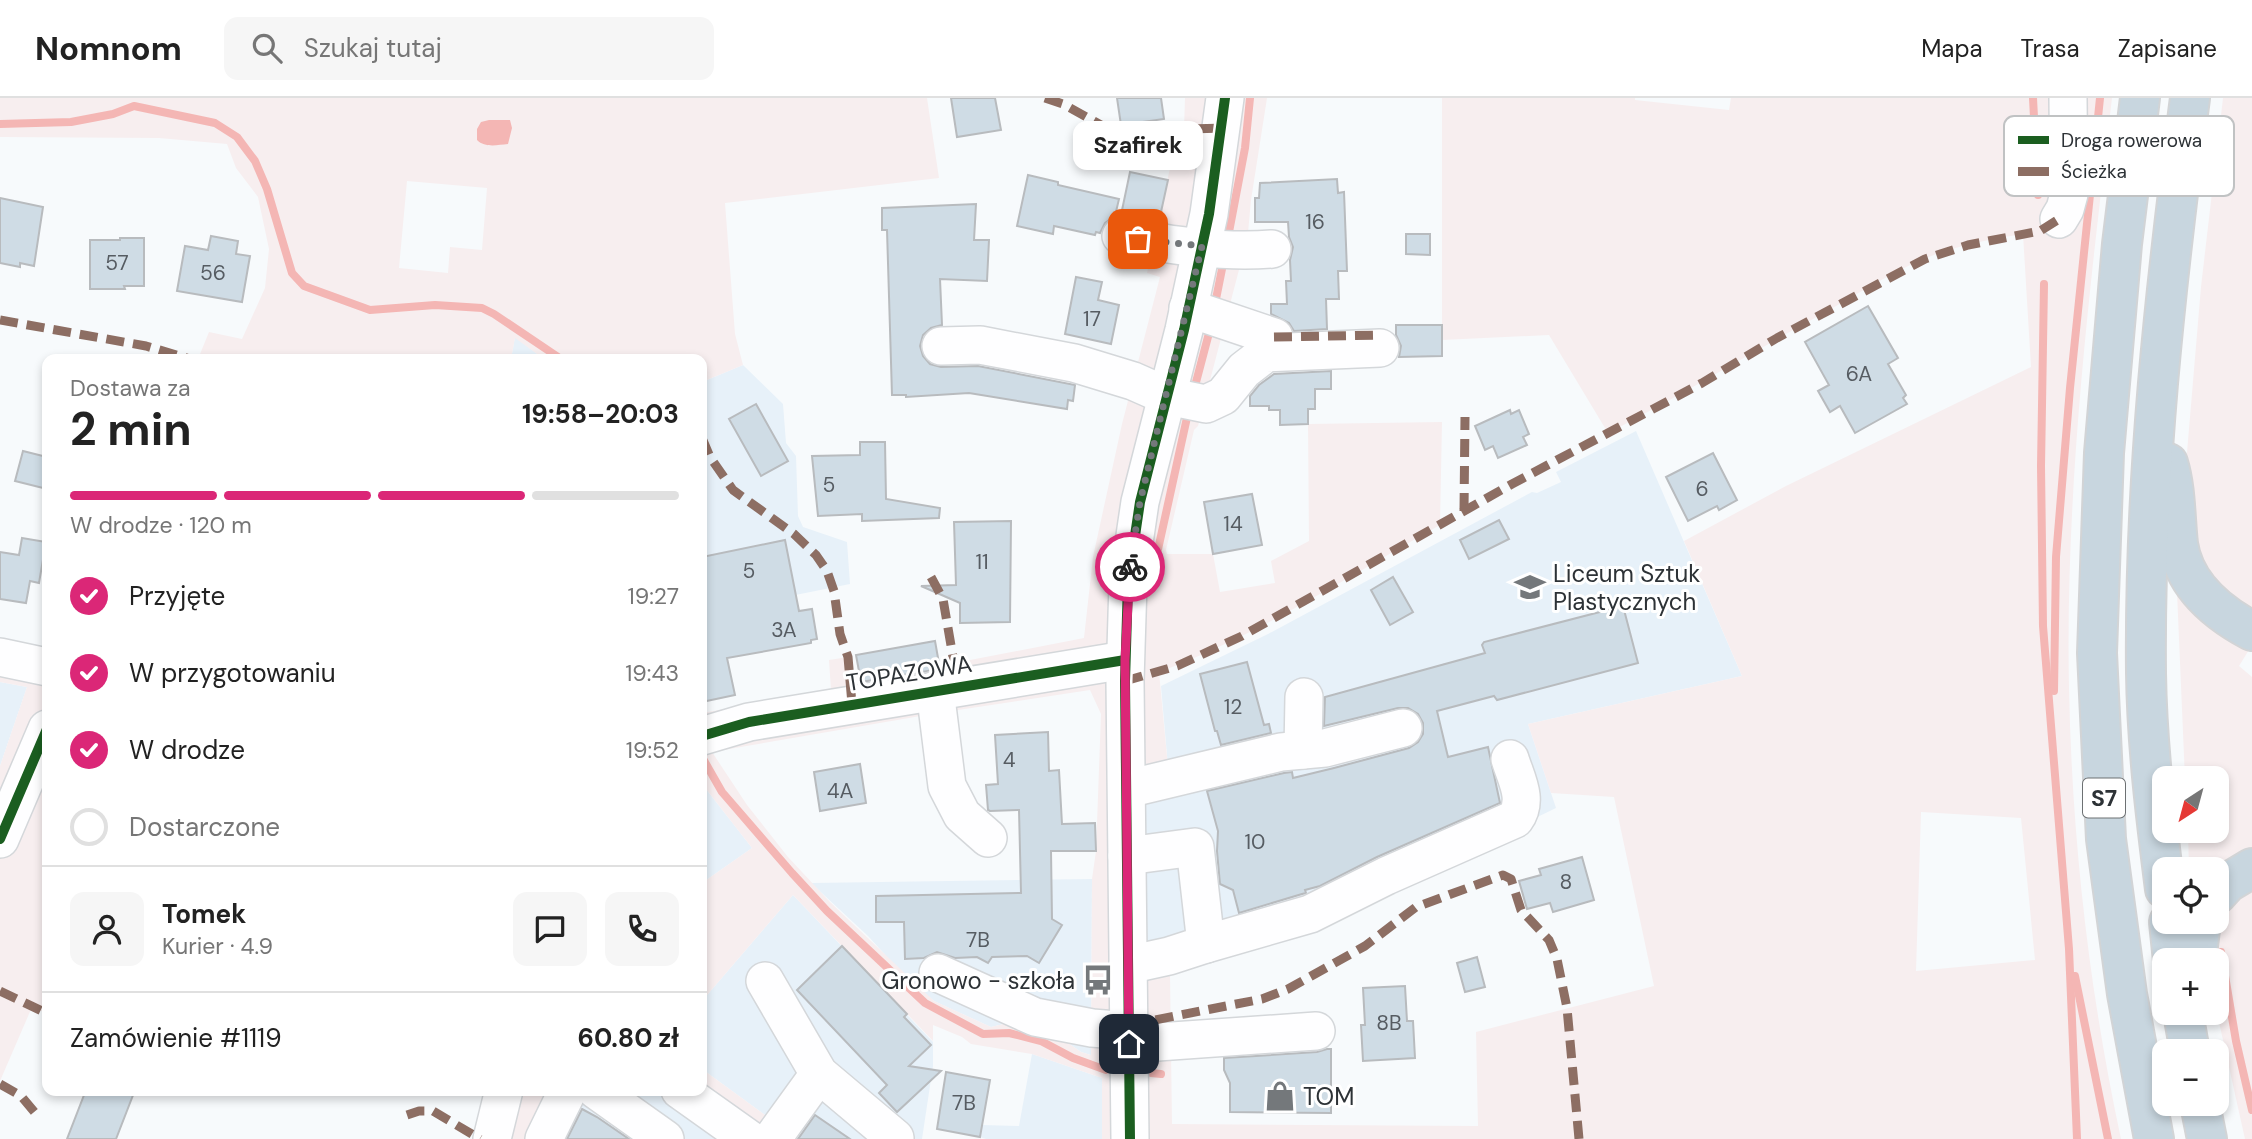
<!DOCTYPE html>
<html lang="pl">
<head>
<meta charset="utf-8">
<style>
	:root { --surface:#fff; --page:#f6f6f6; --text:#222; --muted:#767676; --line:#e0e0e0; --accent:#db2777 }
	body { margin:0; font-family:"DM Sans",sans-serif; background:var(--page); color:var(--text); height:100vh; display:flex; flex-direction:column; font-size:26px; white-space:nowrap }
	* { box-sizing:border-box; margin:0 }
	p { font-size:23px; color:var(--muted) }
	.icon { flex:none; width:38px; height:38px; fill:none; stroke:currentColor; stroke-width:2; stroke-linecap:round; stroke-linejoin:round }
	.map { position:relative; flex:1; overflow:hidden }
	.panel { position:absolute; left:42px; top:256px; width:665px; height:742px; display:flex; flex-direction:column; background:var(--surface); border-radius:14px; box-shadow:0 4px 10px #0003 }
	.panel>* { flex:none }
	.needle { width:46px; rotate:216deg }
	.controls { position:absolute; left:2152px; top:668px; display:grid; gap:14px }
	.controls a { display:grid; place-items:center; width:77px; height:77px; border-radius:14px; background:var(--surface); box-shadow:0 4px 10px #0003; font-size:35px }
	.pin { position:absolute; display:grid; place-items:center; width:60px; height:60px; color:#fff; margin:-30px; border-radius:14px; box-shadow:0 4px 10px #0006 }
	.courier { position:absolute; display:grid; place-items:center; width:70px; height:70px; margin:-35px; border:5px solid #db2777; border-radius:50%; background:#fff; color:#222; box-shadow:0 2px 9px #0007 }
	.bubble { position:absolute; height:49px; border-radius:14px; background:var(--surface); box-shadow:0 4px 10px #0003; font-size:23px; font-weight:700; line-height:49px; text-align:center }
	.head em { font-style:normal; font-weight:700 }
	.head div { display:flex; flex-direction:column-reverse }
	.head { display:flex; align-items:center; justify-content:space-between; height:119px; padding:0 28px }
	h1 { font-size:46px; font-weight:700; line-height:52px }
	.bar { display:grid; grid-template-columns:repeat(4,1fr); gap:10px 7px; align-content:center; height:84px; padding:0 28px }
	.bar i { height:9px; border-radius:5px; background:var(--line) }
	.bar .current { background:var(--accent) }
	.bar p { grid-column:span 4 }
	.line { display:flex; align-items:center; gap:18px; padding:0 28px; border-top:2px solid var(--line) }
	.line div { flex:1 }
	.round { display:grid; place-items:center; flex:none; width:74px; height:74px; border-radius:14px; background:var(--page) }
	ol { padding:0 28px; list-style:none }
	li { display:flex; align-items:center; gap:21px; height:77px }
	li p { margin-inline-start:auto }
	li .icon { padding:7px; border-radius:50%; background:var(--accent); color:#fff; stroke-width:4 }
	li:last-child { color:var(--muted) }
	li i { width:38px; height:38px; border:4px solid var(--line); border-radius:50% }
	header { display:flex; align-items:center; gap:42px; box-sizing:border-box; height:98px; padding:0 35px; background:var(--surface); border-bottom:2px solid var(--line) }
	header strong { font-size:33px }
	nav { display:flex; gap:38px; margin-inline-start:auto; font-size:24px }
	.search { width:490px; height:63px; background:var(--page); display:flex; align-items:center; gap:18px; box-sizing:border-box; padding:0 24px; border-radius:14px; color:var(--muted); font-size:26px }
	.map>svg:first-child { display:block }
	.built { fill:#e7f1f9 }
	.green { fill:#f7eeef; fill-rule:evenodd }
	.water { fill:#f4b6b4 }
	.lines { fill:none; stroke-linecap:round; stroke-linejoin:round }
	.stream { stroke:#f4b6b4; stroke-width:8 }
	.building { fill:#cfdce5; stroke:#b8bbbe; stroke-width:2 }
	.minor-casing { stroke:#d4d7da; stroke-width:40 }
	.highway-casing { stroke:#d2d4d6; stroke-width:42 }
	.minor { stroke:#fefeff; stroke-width:37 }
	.highway { stroke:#c8d6df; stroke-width:38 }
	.quiet { stroke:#8d6e63; stroke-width:9; stroke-dasharray:18 9; stroke-linecap:butt }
	.cycleway-casing { stroke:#fff; stroke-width:15 }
	.cycleway { stroke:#1b5e20; stroke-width:10 }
	.done { stroke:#74787b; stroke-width:7; stroke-dasharray:0 12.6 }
	.route { stroke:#db2777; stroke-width:9 }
	.labels { text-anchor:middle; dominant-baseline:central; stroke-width:6; stroke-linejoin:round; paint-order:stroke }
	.number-label { font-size:21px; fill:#565c62 }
	.shield { fill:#fff; stroke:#6c7072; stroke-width:2 }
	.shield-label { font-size:23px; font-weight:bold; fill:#2d3236 }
	.poi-label { font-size:24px; fill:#2d3236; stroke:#fff; text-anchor:start }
	.street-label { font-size:24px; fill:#2d3236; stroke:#fff }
	.key { fill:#fff; stroke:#c0c2c3; stroke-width:2 }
	.key-label { font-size:19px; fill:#2d3236 }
</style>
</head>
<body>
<header>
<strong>Nomnom</strong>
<div class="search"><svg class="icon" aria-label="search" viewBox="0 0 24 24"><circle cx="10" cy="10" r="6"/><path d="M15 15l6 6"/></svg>Szukaj tutaj</div>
<nav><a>Mapa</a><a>Trasa</a><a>Zapisane</a></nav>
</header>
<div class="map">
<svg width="2252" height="1041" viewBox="0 0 2252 1041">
	<rect width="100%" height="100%" fill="#f7fafc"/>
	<g class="built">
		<polygon points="515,239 544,261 511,261"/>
		<polygon points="743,267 783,306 786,345 796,358 798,418 803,429 847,444 850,486 702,516 702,284"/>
		<polygon points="1636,333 1742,578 1528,626 1556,710 1309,830 1128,890 1127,691 1168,669 1161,588 1268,536 1532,394 1537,395 1561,384 1556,374"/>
		<polygon points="0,584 27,589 0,668"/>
		<polygon points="706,691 752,750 702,785 702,692"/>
		<polygon points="1092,781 1091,957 1081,954 1061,940 1012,924 991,929 934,903 900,873 868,838 811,785"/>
		<polygon points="793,797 933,944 933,968 922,1041 798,1041 702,971 702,903"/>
		<polygon points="1032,956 1102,980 1102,1041 986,1041 980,1039 982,1027 1019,1028"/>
		<polygon points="549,992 680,992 749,1041 525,1041"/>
	</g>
	<g class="green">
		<path d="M0 0H927L939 80 725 105 735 236 743 267 702 284V261H544L515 240 511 261H198L209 234 242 241 265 190 269 151 258 99 236 70 227 46 159 40 0 39ZM407 83 487 90 482 152 450 149 448 175 399 170Z"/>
		<path d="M1185 0H1267L1251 102 1245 168H1240L1198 328 1194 332 1166 452 1167 456H1213L1220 494 1275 485 1271 463 1309 443 1308 326 1442 324 1440 427C1348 479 1258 537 1159 574L1168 669 1127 692 1129 889 1170 876 1172 1026 1478 1028 1476 934 1654 888 1614 699 1551 695 1528 626 1742 578 1684 443 1786 388 2031 269 2023 136C1997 140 1971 145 1945 153 1905 166 1868 190 1831 211 1756 252 1683 296 1608 335L1549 237 1442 242V0H1635V2L1729 12 1731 0H2112C2089 195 2065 393 2069 590 2072 742 2089 892 2121 1041H1102V980L1032 956 971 946 962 939 933 927V943L793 797 702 903V785L752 750 706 691 702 692V615L831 592 829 562 848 559 851 587 890 581V584L912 580V577L939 572V568L1084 540 1093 459 1122 326 1160 179 1147 175 1170 70 1177 71 1184 31ZM1090 592 1101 616 1096 753 1092 781 1091 957 1081 954 1061 940 1012 924 991 929 934 903 830 804 788 759 747 707 712 654 938 615ZM1921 714 2021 720 2035 862 1916 873Z"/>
		<polygon points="2223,0 2252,0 2252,547 2239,568 2252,579 2252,753 2215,772 2189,772 2188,733 2217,733 2217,681 2185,681 2177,494 2179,449 2201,189"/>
		<polygon points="0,559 47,569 47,913 46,915 32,909 0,983 0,668 27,589 0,584"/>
		<path d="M2252 789V1041H2245L2217 915V863H2207C2208 854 2208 843 2211 835 2217 816 2236 800 2252 789Z"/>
		<polygon points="702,971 798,1041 749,1041 702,992"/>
		<polygon points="504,992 549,992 525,1041 492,1041"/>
	</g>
	<path class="water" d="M489 22H510L512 30 508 46C497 47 485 50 477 42V31L481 24Z"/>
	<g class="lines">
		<g class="stream">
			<polyline points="2033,0 2038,97"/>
			<polyline points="0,26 71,24 113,16 134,8 215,25 237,39 255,63 267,91 292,175 304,188 370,212 435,207 482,210 494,216 561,261"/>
			<polyline points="1229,134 1245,50 1250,0"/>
			<polyline points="2044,186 2041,368 2043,528 2069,851 2077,1041"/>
			<polyline points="1215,206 1223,166"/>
			<polyline points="1195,288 1209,235"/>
			<polyline points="1157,456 1188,315"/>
			<polyline points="2054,593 2056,459 2070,290 2100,0"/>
			<polyline points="702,659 722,694 792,775 827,813 925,905 983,936 1009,935 1041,943 1073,960 1106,972"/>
			<polyline points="2221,854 2236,943 2252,1012"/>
			<polyline points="2075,878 2108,1041"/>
			<polyline points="1151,975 1161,976"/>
		</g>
	</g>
	<g class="building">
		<polygon points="951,0 995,0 1001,32 957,39"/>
		<polygon points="1117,0 1161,0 1164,21 1121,27"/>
		<polygon points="1130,74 1168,82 1159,123 1121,117"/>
		<polygon points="1028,77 1058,84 1058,87 1119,101 1115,118 1105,125 1100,135 1096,134 1095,137 1054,128 1053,136 1017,128"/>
		<polygon points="1337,81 1338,95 1344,94 1347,173 1338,173 1339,201 1326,201 1327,231 1294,233 1289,225 1271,216 1271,206 1287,206 1286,183 1291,183 1290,162 1293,149 1289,139 1288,124 1255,124 1255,100 1259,100 1260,85"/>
		<polygon points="0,100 43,109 34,168 20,165 20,169 0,165"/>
		<polygon points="976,106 974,142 989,142 987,183 940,181 942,227 931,230 923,237 920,248 923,258 930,266 941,269 978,268 1075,287 1073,303 1068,302 1067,311 969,295 906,299 906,297 892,297 887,132 882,132 882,110"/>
		<polygon points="1406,136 1430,136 1430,157 1406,156"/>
		<polygon points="211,138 238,143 236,156 250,158 242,204 177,193 185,148 208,152"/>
		<polygon points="120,140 144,140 144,188 124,188 125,191 90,191 90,142 120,142"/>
		<polygon points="1076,179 1102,184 1098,202 1119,207 1111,246 1065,236"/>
		<polygon points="1868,208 1898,260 1888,266 1906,297 1903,300 1907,306 1855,335 1840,308 1830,314 1818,293 1829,287 1805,244"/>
		<polygon points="1396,227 1442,227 1442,258 1399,259 1401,248 1396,237"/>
		<polygon points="1331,273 1331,291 1315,291 1315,311 1308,311 1308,326 1280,327 1280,312 1269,312 1269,308 1250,308 1250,298 1259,287 1274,276"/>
		<polygon points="756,306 788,363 761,378 729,321"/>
		<polygon points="1510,312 1511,316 1519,312 1529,336 1523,339 1527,347 1498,360 1493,348 1485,352 1475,328"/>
		<polygon points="860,344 885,344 886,401 940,410 939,420 862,423 862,416 818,418 812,358 860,357"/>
		<polygon points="23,353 47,359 47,391 15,383"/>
		<polygon points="1713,355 1737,402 1719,412 1717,408 1688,423 1666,379"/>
		<polygon points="1252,396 1262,447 1213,456 1204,404"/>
		<polygon points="1499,422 1509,441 1469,461 1460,442"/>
		<polygon points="1011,423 1010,524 960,525 960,505 921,488 956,487 954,424"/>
		<polygon points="22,440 46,444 39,485 30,483 26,505 0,501 0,454 19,457"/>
		<polygon points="785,442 799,513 812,511 817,541 811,542 811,545 727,560 735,597 702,604 702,459"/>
		<polygon points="1393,479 1413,514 1390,527 1371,492"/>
		<polygon points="1623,508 1638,565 1497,602 1494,598 1437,613 1448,659 1488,649 1500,705 1377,759 1320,788 1305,792 1306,795 1302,796 1239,815 1233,792 1220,786 1217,753 1218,733 1207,693 1284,675 1292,674 1293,680 1334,670 1409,650 1418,644 1423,636 1423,625 1418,616 1408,610 1398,610 1324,628 1325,599 1485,555 1482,547 1484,544"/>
		<polygon points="935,543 940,571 861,584 856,557"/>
		<polygon points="1247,564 1264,627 1269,626 1271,635 1221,647 1217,633 1215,633 1200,576"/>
		<polygon points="1048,634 1049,673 1059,672 1062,726 1095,725 1096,753 1051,753 1052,821 1062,827 1039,865 1027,858 992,859 988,865 977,859 955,860 937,854 924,860 905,861 904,824 876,824 876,798 1021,795 1019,712 990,713 988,712 986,687 998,686 995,637"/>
		<polygon points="860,666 866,705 820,713 814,674"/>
		<polygon points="1582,759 1594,802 1553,814 1550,805 1527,811 1519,783 1541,777 1539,771"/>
		<polygon points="842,848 907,916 904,919 931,947 909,968 941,973 897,1014 879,995 887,987 797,892"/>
		<polygon points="1477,859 1485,889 1465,894 1457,865"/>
		<polygon points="1405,888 1407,923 1413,923 1415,960 1363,963 1361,927 1365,927 1363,890"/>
		<polygon points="1327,951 1331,951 1331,1015 1230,1014 1230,985 1224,972 1224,960 1317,954"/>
		<polygon points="946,974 990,982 980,1039 937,1031"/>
		<polygon points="86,992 135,992 116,1041 67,1041"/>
		<polygon points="582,1011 597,1019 629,1041 567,1041"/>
		<polygon points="815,1017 850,1041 798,1041"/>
	</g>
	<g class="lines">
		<g class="minor-casing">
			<g id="minor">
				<polyline points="2059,121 2065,111 2069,96 2068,0"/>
				<path d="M1121 138C1170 147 1222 155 1272 151"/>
				<polyline points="1188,210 1274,239"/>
				<polyline points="941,248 980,247 1074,265 1133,283 1167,298 1206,306 1223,298 1244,272 1266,255 1380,250"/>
				<polyline points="0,559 47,569"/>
				<polyline points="935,592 947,688 962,717 988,740"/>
				<polyline points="702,638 749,624 1125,562"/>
				<polyline points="1303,652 1304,599"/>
				<polyline points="1127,691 1281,654 1325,650 1403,630"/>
				<polyline points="0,741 47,631"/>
				<polyline points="1127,758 1195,749 1206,846 1169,858 1128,867"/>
				<path d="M1206 846 1310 816 1386 778 1515 721C1529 702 1516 681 1510 661"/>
				<polyline points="938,875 1035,919 1092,930 1129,933"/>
				<polyline points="765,883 819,976 895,1040"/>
				<polyline points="1129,946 1316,933"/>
				<polyline points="596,992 665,1041"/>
				<polyline points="680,992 749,1041"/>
				<polyline points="492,1041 504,992"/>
				<polyline points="544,1041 568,992"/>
				<polyline points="772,1041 819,976"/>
				<polyline points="1130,1041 1125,583 1128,485 1140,404 1184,232 1209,116 1225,0"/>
			</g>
		</g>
		<g class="highway-casing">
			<g id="highway">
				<polyline points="2140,0 2122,146 2104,355 2097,555 2106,741 2127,896 2154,1041"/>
				<path d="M2168 365C2176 391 2175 419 2178 446 2184 487 2218 515 2252 533"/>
				<path d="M2165 791C2156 720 2147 647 2146 575 2144 382 2165 191 2190 0"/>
				<polyline points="2217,796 2227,785 2252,770"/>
				<polyline points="2169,824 2173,863"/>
				<polyline points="2196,863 2201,824"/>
				<polyline points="2183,915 2190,954"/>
				<polyline points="2200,1006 2207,1041"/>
			</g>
		</g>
		<use href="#minor" class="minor"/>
		<use href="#highway" class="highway"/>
		<g class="quiet">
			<polyline points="1045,0 1063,6 1117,36 1127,37 1184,31 1222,30"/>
			<polyline points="0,222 146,248 190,261"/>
			<polyline points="1274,239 1380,237"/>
			<polyline points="702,340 710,359 733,392 794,436 816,457 827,473 834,493 840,536 848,559 852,606"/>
			<polyline points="1464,413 1465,319"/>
			<polyline points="931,479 943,501 958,588"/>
			<polyline points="1125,583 1177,568 1242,538 1512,386 1702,285 1777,240 1925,161 1968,147 2040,133 2059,121"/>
			<polyline points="0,893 46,915 47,913"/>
			<polyline points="1129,927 1262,901 1288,891 1365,848 1416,809 1503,777 1511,781 1521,812 1549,842 1557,861 1567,910 1579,1041"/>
			<polyline points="0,986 21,998 36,1016"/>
			<polyline points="407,1017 419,1013 433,1013 480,1041"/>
		</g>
		<g class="cycleway-casing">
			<g id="cycleway">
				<polyline points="702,638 749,624 1125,562"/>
				<polyline points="0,741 47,631"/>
				<polyline points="1130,1041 1125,583 1128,485 1140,404 1184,232 1209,116 1225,0"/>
			</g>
		</g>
		<use href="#cycleway" class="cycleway"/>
	</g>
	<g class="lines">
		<polyline class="done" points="1130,469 1140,404 1202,148 1138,141"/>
		<polyline class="route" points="1129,946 1125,562 1130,469"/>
	</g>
	<defs>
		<g id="school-bare" transform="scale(2.415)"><path d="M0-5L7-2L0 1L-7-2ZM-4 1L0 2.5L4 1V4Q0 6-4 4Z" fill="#74787b" stroke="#fff" stroke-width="2.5" paint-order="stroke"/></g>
		<g id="bus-bare" transform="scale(2.415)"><path d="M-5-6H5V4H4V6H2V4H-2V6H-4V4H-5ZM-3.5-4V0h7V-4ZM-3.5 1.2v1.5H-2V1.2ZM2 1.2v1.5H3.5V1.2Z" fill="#74787b" stroke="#fff" stroke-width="2.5" paint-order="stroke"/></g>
		<g id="shop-bare" transform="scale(2.415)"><path d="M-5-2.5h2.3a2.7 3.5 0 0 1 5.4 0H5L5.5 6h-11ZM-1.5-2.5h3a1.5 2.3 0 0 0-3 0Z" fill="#74787b" stroke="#fff" stroke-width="2.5" paint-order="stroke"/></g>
	</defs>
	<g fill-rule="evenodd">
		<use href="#school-bare" x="1530" y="489"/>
		<use href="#bus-bare" x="1098" y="882"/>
		<use href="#shop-bare" x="1280" y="998"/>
	</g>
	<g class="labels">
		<g class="number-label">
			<text x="1315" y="124">16</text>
			<text x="117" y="165">57</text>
			<text x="213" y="175">56</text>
			<text x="1092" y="221">17</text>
			<text x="1859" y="276">6A</text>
			<text x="829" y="387">5</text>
			<text x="1702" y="391">6</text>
			<text x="1233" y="426">14</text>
			<text x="982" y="464">11</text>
			<text x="749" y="473">5</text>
			<text x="784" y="532">3A</text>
			<text x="1233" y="609">12</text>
			<text x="1009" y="662">4</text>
			<text x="840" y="693">4A</text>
			<text x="1255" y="744">10</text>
			<text x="1566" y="784">8</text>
			<text x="978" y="842">7B</text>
			<text x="1389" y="925">8B</text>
			<text x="964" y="1005">7B</text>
		</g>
		<rect class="shield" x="2083" y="680.5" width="42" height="39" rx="5"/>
		<g class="shield-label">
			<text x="2104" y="700">S7</text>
		</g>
		<g class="poi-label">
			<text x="1553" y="475">Liceum Sztuk<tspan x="1553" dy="28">Plastycznych</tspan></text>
			<text x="1075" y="882" text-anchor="end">Gronowo - szkoła</text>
			<text x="1303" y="998">TOM</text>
		</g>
		<g class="street-label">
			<text transform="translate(909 575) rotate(-9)">TOPAZOWA</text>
		</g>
	</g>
	<rect x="2004" y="18" width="230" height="80" rx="10" class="key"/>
	<rect x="2018" y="38" width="31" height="8" fill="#1b5e20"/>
	<rect x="2018" y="69" width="31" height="9" fill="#8d6e63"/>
	<g class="key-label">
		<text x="2061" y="49">Droga rowerowa</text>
		<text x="2061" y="80">Ścieżka</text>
	</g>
</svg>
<div class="controls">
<a><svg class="needle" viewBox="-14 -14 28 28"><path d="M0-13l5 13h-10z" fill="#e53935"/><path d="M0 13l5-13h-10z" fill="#767676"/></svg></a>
<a><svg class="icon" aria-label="locate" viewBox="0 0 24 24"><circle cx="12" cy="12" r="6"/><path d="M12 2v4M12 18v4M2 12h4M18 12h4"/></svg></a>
<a>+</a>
<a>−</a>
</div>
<div class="pin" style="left:1138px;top:141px;background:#ea580c"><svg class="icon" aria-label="bag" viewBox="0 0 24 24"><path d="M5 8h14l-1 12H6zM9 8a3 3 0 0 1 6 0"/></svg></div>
<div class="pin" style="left:1129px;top:946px;background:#1f2937"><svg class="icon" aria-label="home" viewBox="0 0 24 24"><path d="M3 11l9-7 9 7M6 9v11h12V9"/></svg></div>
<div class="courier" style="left:1130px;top:469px"><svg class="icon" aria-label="bike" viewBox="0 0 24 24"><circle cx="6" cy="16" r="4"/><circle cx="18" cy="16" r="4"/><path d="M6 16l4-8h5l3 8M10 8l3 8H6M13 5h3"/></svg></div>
<div class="bubble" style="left:1073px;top:23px;width:130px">Szafirek</div>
<section class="panel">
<div class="head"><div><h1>2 min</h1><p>Dostawa za</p></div><em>19:58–20:03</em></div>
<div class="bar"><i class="current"></i><i class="current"></i><i class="current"></i><i></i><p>W drodze · 120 m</p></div>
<ol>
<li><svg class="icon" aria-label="check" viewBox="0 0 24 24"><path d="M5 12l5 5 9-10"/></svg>Przyjęte<p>19:27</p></li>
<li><svg class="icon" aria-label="check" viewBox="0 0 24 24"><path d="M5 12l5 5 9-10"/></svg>W przygotowaniu<p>19:43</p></li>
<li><svg class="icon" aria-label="check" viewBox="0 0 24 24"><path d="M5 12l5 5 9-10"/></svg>W drodze<p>19:52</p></li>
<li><i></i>Dostarczone</li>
</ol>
<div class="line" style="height:126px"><a class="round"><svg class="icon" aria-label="person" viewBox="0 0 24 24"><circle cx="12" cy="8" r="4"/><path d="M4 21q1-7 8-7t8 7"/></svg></a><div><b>Tomek</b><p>Kurier · 4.9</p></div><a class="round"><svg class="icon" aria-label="chat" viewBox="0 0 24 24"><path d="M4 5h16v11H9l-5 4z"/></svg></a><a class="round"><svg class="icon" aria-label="phone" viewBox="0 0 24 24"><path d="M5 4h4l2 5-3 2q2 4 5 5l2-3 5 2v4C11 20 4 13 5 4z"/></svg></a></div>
<div class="line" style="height:91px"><div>Zamówienie #1119</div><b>60.80 zł</b></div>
</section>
</div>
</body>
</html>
